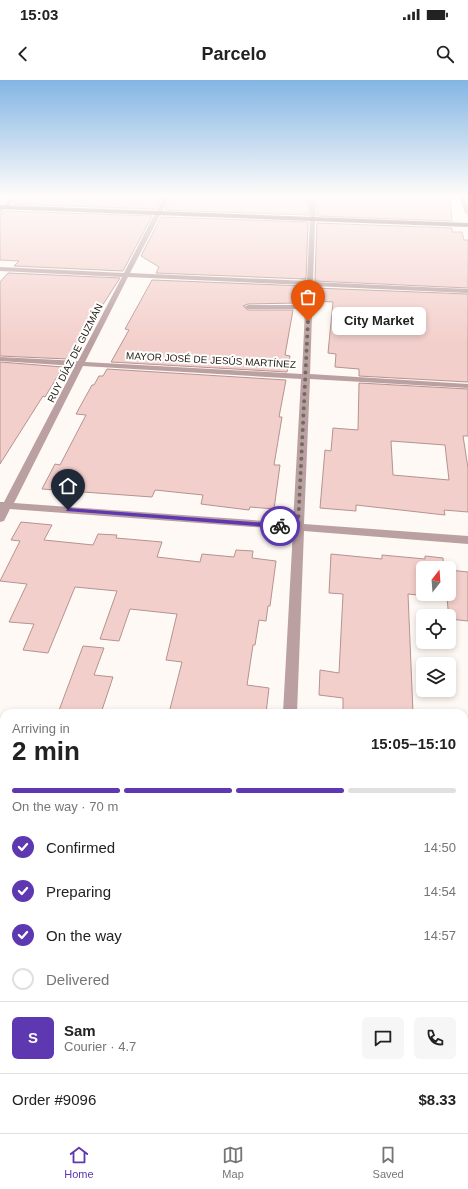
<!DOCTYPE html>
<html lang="en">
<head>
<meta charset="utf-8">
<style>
	:root { --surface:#fff; --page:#f6f6f6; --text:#222; --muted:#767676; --line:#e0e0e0; --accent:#5d38b0 }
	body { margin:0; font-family:Helvetica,sans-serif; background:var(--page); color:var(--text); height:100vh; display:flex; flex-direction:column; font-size:15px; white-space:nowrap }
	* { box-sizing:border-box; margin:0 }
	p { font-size:13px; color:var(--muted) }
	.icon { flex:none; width:22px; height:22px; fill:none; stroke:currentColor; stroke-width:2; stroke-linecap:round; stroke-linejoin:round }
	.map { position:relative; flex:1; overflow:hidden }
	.panel { position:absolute; left:0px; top:629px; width:468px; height:424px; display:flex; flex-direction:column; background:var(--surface); border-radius:12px 12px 0 0; box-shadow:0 2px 6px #0003 }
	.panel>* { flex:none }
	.needle { width:26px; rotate:17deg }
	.fabs { position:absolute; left:416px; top:481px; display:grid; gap:8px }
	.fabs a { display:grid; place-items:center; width:40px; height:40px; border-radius:6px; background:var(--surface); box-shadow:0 2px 6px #0003; font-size:20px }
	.pin { position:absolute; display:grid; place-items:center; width:34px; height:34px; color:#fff; margin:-41px -17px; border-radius:50% 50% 50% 0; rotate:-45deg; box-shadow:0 0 4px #0007 }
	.pin .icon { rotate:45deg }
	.courier { position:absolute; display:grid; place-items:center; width:40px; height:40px; margin:-20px; border:3px solid #5d38b0; border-radius:50%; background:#fff; color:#222; box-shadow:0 1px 5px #0007 }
	.bubble { position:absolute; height:28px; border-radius:6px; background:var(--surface); box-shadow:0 2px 6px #0003; font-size:13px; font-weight:800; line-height:28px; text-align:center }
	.headline em { font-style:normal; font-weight:800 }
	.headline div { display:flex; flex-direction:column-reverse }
	.headline { display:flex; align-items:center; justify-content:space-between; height:68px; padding:0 12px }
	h1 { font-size:26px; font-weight:800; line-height:30px }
	.bar { display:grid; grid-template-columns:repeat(4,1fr); gap:6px 4px; align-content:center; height:48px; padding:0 12px }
	.bar i { height:5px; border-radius:3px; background:var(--line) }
	.bar .selected { background:var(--accent) }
	.bar p { grid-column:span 4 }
	.line { display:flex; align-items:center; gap:10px; padding:0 12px; border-top:1px solid var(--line) }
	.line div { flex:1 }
	.round { display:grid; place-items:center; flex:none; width:42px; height:42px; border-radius:6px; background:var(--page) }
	ol { padding:0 12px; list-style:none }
	li { display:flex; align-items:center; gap:12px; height:44px }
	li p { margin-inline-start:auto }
	li .icon { padding:4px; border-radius:50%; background:var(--accent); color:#fff; stroke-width:4 }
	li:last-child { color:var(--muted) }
	li i { width:22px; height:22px; border:2px solid var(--line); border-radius:50% }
	.status { display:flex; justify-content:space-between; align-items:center; height:28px; padding:0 20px; background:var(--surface); direction:ltr }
	.status svg { height:11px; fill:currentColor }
	header { display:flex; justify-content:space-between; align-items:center; height:52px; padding:0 12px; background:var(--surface); font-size:18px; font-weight:800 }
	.tabs { display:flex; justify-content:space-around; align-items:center; height:56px; border-top:1px solid var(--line); background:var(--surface); font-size:11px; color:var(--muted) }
	.tabs a { display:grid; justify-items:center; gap:2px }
	.tabs .selected { color:var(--accent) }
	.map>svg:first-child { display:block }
	.green { fill:#d6f5d5 }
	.building { fill:#f3cfcb; stroke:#b59390; fill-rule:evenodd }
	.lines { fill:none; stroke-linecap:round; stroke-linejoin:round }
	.minor { fill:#bba0a2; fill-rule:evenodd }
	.major { fill:#83555b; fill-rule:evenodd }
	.route { fill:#5d38b0 }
	.done { stroke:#716b62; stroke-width:4; stroke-dasharray:0 7.2 }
	.labels { text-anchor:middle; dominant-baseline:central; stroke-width:4; stroke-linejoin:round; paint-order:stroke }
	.far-street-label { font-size:10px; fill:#251e14; stroke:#fff }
</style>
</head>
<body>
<div class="status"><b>15:03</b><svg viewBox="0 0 49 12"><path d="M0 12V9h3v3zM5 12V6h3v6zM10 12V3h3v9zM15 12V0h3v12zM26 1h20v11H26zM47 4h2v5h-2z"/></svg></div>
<header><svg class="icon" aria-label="back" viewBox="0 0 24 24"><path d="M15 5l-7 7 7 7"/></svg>Parcelo<svg class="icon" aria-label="search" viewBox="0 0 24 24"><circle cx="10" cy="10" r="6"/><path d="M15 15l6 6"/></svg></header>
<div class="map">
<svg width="468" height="1053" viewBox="0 0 468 1053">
	<rect width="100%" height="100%" fill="#fef9f4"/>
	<g class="green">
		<polygon points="18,124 147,129 149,130 16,125"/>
		<polygon points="189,131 298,135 300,135 186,132"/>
		<polygon points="319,136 460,141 463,142 321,137"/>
	</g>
	<g class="building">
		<polygon points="20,116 162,116 155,129 13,124"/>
		<polygon points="171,116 310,116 309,135 165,130"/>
		<polygon points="317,116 450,116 452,141 317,136"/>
		<polygon points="6,131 152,136 123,191 14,186 19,181 0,180 0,135"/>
		<polygon points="161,137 308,142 306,199 156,193 159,187 141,176"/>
		<polygon points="317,143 452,148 452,152 462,152 464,160 468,160 468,208 315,201"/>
		<polygon points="8,193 120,198 68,279 0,276 0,202"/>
		<polygon points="152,200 305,206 304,220 297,220 297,223 248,224 243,226 248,230 293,230 285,275 290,276 287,292 111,282 129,250 125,249"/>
		<polygon points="314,208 468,214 468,302 359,296 359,289 335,287 336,274 328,273 333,222 314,221"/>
		<polygon points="0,282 63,287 45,317 43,316 0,384"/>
		<polygon points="107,289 286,300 279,337 282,337 274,385 280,385 274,429 250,427 249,430 201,424 203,415 155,410 152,417 42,409 55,384 60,385 86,335 76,334 92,305 94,305 99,296 103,296"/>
		<path d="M359 303 468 309V356H463L468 388V432L444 430 445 435 356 425V431L320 428 325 370 331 371 333 348 358 350ZM391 361 445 365 449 400 393 395Z"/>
		<polygon points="21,442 52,445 44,460 93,465 98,454 117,455 116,458 162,462 157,477 200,482 202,474 234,477 236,470 253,471 252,478 276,481 270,526 268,526 266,541 259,540 255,565 253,565 247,605 269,608 266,633 169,633 182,582 166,580 177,534 130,529 119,561 100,559 117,511 75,507 48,573 23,570 34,544 9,542 27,504 0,501 20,461 11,460"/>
		<polygon points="331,474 382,479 382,475 425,479 425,476 443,478 444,488 423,488 423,514 449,514 449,490 468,492 468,541 449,539 447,518 408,514 413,633 343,633 343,618 319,615 320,590 339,593 343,514 329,513"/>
		<polygon points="83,566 104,568 94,595 113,597 101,633 58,633"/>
	</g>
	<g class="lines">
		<g class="minor">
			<polygon points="13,116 19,116 0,134 0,129"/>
			<path d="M164 116H170L130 193 307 201 311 116H316L313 202 468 209V213L313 206 310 294 468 304V308L310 299 304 444 468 456V464L304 451 297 633H283L293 450 10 429 4 441 0 442V422H4L75 286 0 281V277L78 281 122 197 0 191V187L124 193ZM128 197 307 205 305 225H248L244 227 248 229H305L302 294 85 282ZM83 286 301 299 293 443 14 423Z"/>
			<polygon points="459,116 464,116 468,127 468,135 465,133"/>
			<polygon points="0,698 4,699 4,713 0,712"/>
			<rect x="464" y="749" width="4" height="16"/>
			<rect x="260" y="1049" width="20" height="4"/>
		</g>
		<polygon class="major" points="0,125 468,143 468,147 0,129"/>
	</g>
	<linearGradient id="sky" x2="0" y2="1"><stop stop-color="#83b5e4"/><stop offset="0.44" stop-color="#fffcfa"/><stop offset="1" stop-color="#fffcfa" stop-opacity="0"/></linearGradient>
	<rect width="468" height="263" fill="url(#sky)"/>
	<polygon class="route" points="68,428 280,444 283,446 280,448 66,431"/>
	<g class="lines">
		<polyline class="done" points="280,446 298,447 308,241"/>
	</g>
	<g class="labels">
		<g class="far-street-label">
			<text transform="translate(75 273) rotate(-63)">RUY DÍAZ DE GUZMÁN</text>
			<text transform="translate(211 280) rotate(3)">MAYOR JOSÉ DE JESÚS MARTÍNEZ</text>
		</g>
	</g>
</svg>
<div class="fabs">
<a><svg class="needle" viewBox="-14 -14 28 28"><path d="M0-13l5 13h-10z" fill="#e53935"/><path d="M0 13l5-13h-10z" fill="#767676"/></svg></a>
<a><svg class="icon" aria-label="locate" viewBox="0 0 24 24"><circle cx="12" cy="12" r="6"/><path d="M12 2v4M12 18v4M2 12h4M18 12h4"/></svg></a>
<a><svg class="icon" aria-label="layers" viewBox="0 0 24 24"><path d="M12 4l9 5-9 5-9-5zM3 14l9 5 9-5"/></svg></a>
</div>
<div class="pin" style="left:308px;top:241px;background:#ea580c"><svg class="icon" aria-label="bag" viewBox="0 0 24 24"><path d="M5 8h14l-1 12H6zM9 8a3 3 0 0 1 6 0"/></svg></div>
<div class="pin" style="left:68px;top:430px;background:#1f2937"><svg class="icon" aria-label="home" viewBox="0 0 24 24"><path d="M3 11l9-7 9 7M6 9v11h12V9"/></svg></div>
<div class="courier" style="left:280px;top:446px"><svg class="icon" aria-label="bike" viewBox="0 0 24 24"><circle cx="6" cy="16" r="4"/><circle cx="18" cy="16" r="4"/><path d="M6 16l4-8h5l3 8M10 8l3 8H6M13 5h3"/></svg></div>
<div class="bubble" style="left:332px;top:227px;width:94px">City Market</div>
<section class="panel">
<div class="headline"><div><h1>2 min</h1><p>Arriving in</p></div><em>15:05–15:10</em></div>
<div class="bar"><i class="selected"></i><i class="selected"></i><i class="selected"></i><i></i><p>On the way · 70 m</p></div>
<ol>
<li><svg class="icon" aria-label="check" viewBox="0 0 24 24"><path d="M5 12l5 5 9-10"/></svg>Confirmed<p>14:50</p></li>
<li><svg class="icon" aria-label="check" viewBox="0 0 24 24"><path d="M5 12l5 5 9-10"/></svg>Preparing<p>14:54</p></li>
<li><svg class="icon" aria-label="check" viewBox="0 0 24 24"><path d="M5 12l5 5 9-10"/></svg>On the way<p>14:57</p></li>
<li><i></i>Delivered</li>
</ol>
<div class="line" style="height:72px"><b class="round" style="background:var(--accent);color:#fff">S</b><div><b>Sam</b><p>Courier · 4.7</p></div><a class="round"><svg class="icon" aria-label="chat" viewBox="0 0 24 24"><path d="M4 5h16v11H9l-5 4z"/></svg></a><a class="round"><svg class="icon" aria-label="phone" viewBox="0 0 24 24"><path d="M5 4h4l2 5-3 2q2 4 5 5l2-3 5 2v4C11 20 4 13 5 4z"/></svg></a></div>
<div class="line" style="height:52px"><div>Order #9096</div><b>$8.33</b></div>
</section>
</div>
<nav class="tabs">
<a class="selected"><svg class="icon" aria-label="home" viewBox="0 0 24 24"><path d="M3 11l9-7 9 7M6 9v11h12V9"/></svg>Home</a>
<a><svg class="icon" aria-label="map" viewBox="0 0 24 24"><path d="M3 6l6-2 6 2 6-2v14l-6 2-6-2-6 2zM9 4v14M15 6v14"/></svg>Map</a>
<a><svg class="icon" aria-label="saved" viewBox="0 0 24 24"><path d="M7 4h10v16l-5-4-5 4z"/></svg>Saved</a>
</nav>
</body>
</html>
